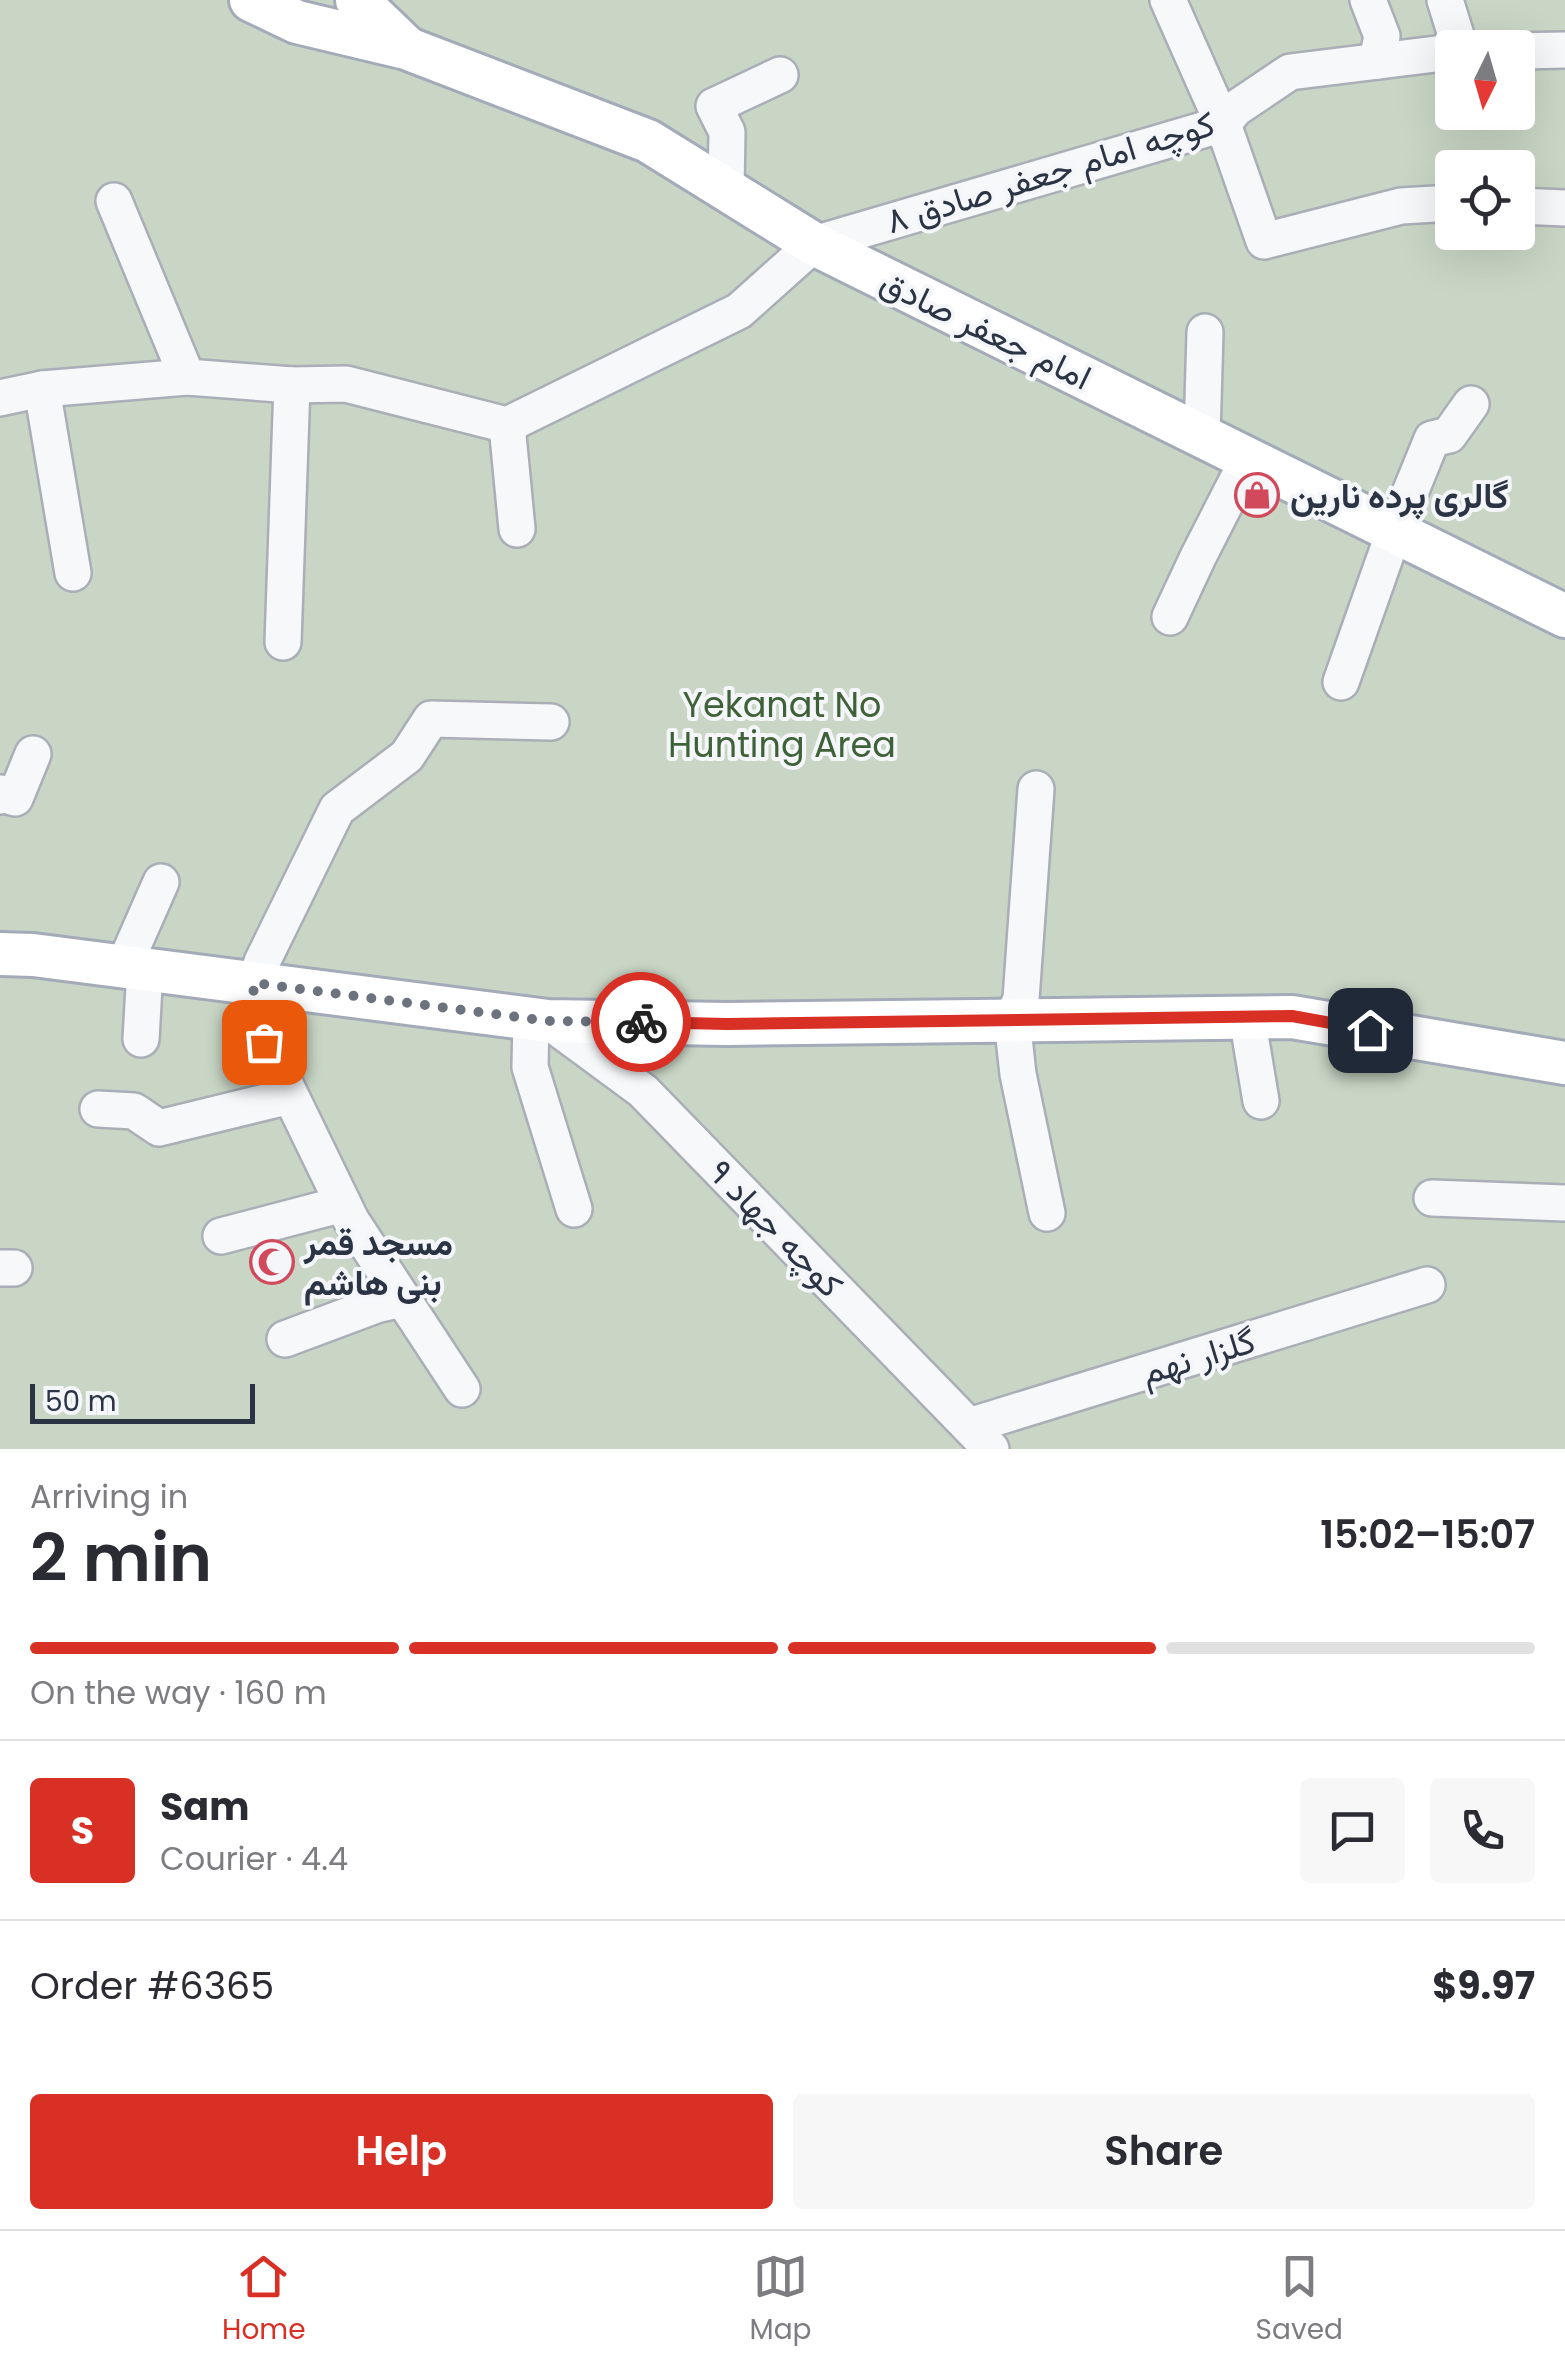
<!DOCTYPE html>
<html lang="en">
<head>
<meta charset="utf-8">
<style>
	:root { --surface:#fff; --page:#f7f7f7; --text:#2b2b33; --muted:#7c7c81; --line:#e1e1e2; --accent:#d93025 }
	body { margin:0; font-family:Poppins,Vazirmatn,sans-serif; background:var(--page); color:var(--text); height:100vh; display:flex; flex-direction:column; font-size:38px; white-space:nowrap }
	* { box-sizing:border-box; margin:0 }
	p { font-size:32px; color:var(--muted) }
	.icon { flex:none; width:55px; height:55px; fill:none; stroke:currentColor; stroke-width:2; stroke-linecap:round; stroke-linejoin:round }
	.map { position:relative; height:1449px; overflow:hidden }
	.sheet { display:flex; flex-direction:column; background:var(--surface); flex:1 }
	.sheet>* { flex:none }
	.needle { width:65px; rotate:185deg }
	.buttons { position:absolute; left:1435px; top:30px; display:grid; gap:20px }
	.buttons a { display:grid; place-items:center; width:100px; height:100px; border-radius:10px; background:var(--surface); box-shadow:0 10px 40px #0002; font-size:50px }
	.scale { position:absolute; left:30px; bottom:25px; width:225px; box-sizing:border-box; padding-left:10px; border:5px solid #2b3445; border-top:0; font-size:28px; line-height:35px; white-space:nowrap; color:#2b3445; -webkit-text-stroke:8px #f4f6f9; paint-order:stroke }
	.pin { position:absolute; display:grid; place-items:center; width:85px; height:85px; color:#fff; margin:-42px; border-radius:20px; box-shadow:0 5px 15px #0006 }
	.courier { position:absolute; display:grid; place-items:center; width:100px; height:100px; margin:-50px; border:8px solid #d93025; border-radius:50%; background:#fff; color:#222; box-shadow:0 2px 12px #0007 }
	.head em { font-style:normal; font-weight:600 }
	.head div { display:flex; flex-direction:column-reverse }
	.head { display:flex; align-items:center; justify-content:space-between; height:170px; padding:0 30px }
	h1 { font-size:65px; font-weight:600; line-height:75px }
	.bar { display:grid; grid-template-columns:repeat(4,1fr); gap:15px 10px; align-content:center; height:120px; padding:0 30px }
	.bar i { height:12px; border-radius:8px; background:var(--line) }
	.bar .active { background:var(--accent) }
	.bar p { grid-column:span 4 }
	.line { display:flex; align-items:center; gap:25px; padding:0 30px; border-top:2px solid var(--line) }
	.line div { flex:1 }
	.round { display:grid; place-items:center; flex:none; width:105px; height:105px; border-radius:10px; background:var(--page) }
	.button { display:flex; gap:20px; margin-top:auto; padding:20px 30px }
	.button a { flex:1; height:115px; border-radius:10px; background:var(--accent); color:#fff; font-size:40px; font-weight:600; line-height:115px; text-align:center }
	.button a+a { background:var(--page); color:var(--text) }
	.tabs { display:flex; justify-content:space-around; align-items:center; height:140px; border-top:2px solid var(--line); background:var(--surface); font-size:28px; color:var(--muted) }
	.tabs a { display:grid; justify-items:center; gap:5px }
	.tabs .active { color:var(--accent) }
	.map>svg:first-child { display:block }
	.green { fill:#c9d6c5; fill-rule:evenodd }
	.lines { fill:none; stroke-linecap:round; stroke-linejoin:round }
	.minor-casing { stroke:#a9aeb7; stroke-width:40 }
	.major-casing { stroke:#a3abb8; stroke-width:48 }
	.minor { stroke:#f7f8fa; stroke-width:35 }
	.major { stroke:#fff; stroke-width:42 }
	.done { stroke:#6c737f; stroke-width:10; stroke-dasharray:0 18 }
	.route { stroke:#d93025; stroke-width:12 }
	.labels { text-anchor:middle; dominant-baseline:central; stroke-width:8; stroke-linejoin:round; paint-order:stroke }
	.street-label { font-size:35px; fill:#2b3445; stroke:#f4f6f9 }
	.poi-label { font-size:35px; font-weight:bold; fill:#2b3445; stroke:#f4f6f9; text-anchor:start }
	.park-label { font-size:35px; fill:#3f6138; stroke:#f4f6f9 }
</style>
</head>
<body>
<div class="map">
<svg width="1565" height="1449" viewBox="0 0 1565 1449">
	<rect width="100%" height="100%" fill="#e4e7ec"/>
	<path class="green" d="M0 0H1565V1449H0ZM1452 48H1518V112H1452ZM1452 168H1518V232H1452Z"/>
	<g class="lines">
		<g class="minor-casing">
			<g id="minor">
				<polyline points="1168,0 1223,124 1264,241 1401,206 1452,203"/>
				<polyline points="1368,0 1382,36 1377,61"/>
				<polyline points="1445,0 1460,48"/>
				<polyline points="1518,51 1565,50"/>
				<polyline points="726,189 727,132 714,106 780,75"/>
				<polyline points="114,201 187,377"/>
				<polyline points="1518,206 1565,208"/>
				<polyline points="42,389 73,573"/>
				<polyline points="0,398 42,389 187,377 292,385 346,384 507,425 739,311 814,244 1223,124 1235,109 1290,72 1452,52"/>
				<polyline points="507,425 517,529"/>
				<polyline points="1202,436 1205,332"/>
				<polyline points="1170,617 1198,557 1248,459"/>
				<polyline points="283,642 292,385"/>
				<polyline points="1341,682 1394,532 1432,439 1449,435 1471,404"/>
				<polyline points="1036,789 1021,999 1012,1020 1018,1074 1047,1213"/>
				<polyline points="0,796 1,793 15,798 33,754"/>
				<polyline points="124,966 161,882"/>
				<polyline points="1247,1017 1261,1101"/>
				<polyline points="531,1018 530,1067 574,1209"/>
				<polyline points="548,1021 643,1091 991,1449"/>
				<polyline points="141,1039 145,969"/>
				<polyline points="98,1109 134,1111 159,1128 290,1096"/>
				<polyline points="1432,1198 1565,1203"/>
				<polyline points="221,1236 343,1204"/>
				<polyline points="0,1268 14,1268"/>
				<polyline points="285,1339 376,1305 402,1299"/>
				<polyline points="462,1389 351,1220 252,1016 255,983 262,962 337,809 407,756 431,719 551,722"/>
				<polyline points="969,1426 1427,1285"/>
			</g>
		</g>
		<g class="major-casing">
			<g id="major">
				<polyline points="251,0 297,22 406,48 648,141 814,244 1565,616"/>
				<polyline points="357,0 406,47"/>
				<polyline points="0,954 33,955 548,1021 727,1024 1292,1017 1565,1063"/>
			</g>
		</g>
		<use href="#minor" class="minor"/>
		<use href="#major" class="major"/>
	</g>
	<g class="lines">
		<polyline class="done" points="264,1042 252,1016 254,983 548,1021 641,1022"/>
		<polyline class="route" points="641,1022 727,1024 1292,1016 1370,1030"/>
	</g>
	<defs>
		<g id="shop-ring" transform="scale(2.25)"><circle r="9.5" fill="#f4f6f9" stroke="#d1495b" stroke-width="1.5"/><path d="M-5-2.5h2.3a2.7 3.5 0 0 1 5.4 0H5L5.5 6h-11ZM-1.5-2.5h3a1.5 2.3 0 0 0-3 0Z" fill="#d1495b"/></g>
		<g id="mosque-ring" transform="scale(2.25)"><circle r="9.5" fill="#f4f6f9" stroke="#d1495b" stroke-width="1.5"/><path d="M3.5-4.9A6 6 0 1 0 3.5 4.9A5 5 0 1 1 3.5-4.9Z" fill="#d1495b"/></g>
	</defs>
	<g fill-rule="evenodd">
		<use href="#shop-ring" x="1257" y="495"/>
		<use href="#mosque-ring" x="272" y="1262"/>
	</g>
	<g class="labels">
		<g class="street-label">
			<text transform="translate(1050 172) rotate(-17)">کوچه امام جعفر صادق ۸</text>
			<text transform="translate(986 329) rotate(26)">امام جعفر صادق</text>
			<text transform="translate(776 1228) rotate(46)">کوچه جهاد ۹</text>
			<text transform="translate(1198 1356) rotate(-17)">گلزار نهم</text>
		</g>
		<g class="poi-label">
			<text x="1290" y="495">گالری پرده نارین</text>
			<text x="304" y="1242">مسجد قمر<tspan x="304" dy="40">بنی هاشم</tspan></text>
		</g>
		<g class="park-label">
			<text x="782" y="704">Yekanat No<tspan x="782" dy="40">Hunting Area</tspan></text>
		</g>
	</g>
</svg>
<div class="buttons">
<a><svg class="needle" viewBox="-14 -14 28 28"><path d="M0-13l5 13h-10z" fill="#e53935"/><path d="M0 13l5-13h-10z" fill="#7c7c81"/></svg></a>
<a><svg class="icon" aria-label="locate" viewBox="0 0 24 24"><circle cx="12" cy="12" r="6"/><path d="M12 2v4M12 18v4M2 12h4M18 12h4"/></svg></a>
</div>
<div class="scale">50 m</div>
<div class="pin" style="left:264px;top:1042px;background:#ea580c"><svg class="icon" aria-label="bag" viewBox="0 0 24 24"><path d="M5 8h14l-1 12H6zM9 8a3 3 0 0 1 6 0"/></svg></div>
<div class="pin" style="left:1370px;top:1030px;background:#1f2937"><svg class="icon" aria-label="home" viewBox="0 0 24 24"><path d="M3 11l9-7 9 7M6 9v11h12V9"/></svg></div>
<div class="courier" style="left:641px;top:1022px"><svg class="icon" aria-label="bike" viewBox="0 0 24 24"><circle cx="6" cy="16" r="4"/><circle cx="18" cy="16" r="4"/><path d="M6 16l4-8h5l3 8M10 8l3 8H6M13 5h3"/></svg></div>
</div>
<section class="sheet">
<div class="head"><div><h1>2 min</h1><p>Arriving in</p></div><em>15:02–15:07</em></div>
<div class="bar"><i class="active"></i><i class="active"></i><i class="active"></i><i></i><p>On the way · 160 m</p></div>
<div class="line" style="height:180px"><b class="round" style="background:var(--accent);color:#fff">S</b><div><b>Sam</b><p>Courier · 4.4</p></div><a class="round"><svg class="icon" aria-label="chat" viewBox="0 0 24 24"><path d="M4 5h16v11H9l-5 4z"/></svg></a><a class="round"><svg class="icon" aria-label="phone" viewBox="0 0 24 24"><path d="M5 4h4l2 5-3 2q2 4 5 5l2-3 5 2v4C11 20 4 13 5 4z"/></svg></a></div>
<div class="line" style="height:130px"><div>Order #6365</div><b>$9.97</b></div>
<div class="button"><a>Help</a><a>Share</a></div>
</section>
<nav class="tabs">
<a class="active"><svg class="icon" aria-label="home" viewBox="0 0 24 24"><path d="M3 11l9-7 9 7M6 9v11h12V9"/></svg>Home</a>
<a><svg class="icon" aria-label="map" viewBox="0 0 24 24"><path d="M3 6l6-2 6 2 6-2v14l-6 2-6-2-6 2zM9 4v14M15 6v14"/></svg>Map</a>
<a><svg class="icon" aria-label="saved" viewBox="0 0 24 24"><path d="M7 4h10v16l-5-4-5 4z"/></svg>Saved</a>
</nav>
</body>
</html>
